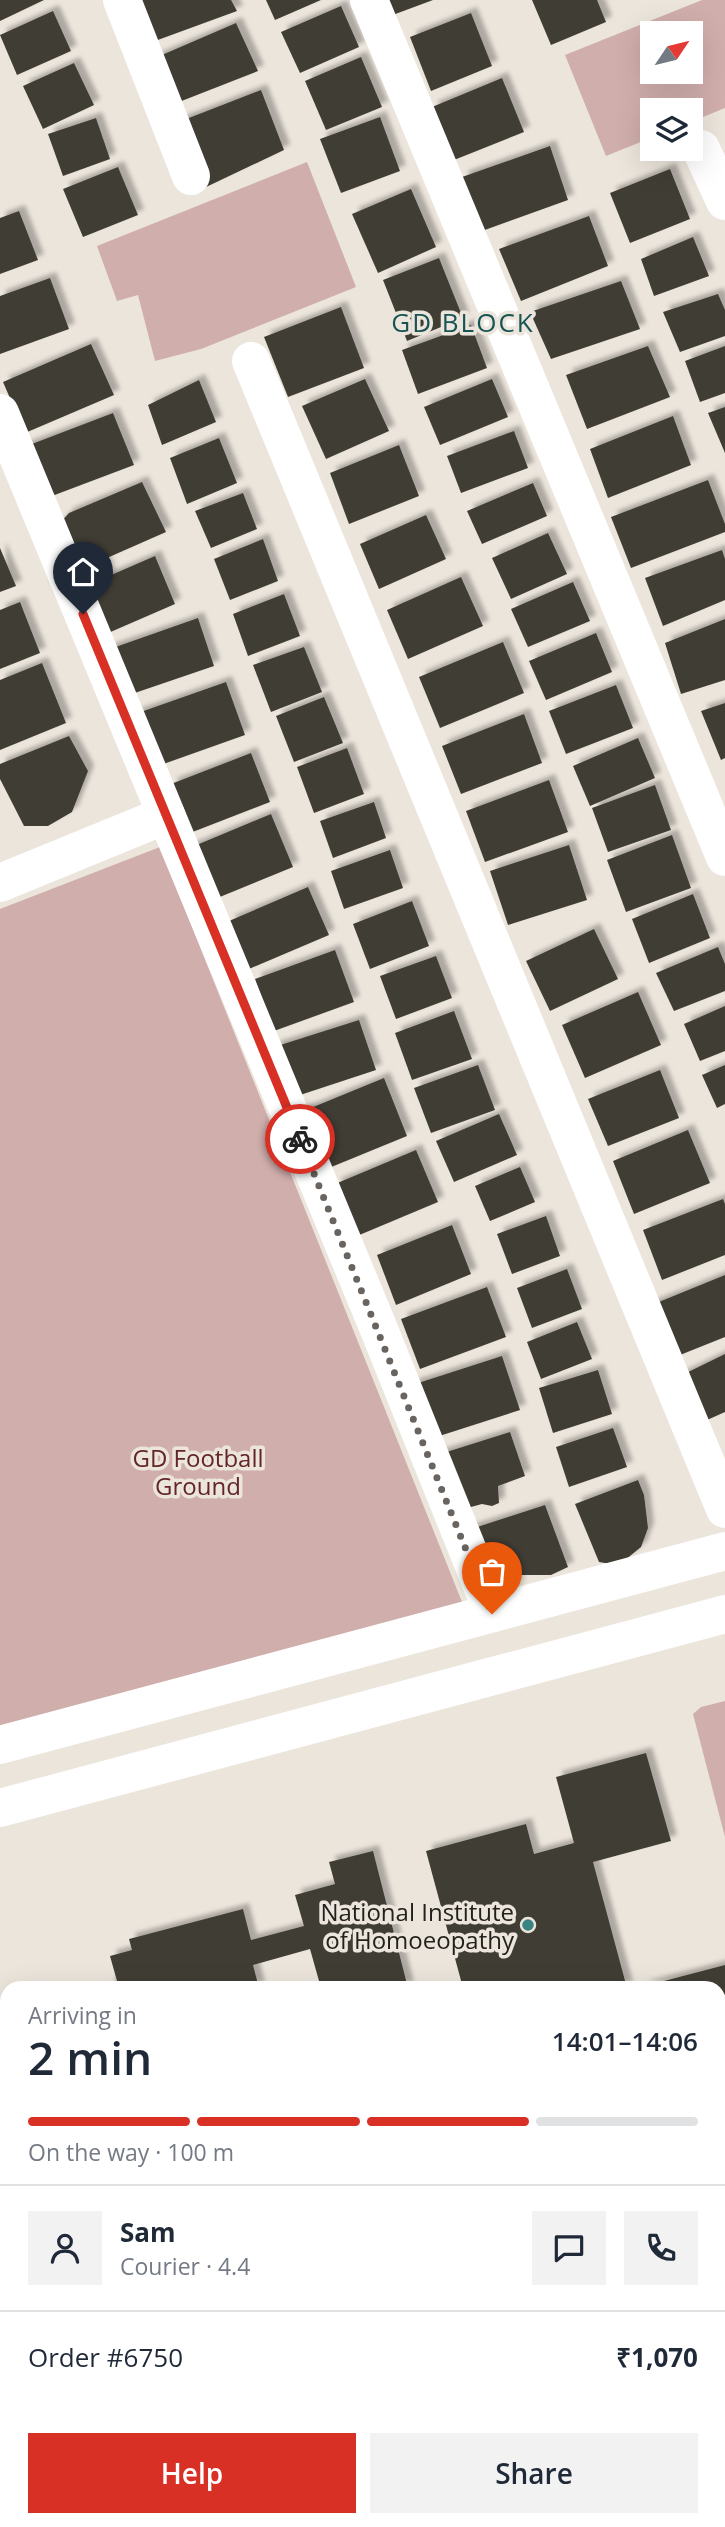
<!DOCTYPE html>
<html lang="en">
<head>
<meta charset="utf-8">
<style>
	:root { --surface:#fff; --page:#f2f2f3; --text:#1f2937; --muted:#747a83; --line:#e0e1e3; --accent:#d93025 }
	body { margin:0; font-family:"Open Sans",sans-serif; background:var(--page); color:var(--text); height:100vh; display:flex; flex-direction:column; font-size:26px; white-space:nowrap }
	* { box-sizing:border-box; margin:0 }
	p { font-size:23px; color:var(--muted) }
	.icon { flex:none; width:38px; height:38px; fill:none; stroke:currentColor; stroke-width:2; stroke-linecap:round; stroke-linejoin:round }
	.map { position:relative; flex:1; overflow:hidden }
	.side { position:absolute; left:0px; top:1981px; width:726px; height:546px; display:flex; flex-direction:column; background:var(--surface); border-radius:21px 21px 0 0; box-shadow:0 7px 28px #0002 }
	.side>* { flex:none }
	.needle { width:46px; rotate:55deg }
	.tools { position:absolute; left:640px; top:21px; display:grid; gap:14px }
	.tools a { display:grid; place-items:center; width:63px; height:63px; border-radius:0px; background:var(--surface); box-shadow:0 7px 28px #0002; font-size:35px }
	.pin { position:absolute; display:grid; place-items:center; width:60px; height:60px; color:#fff; margin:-72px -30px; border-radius:50% 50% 50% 0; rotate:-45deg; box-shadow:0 0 7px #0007 }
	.pin .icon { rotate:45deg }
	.courier { position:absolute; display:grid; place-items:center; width:70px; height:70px; margin:-35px; border:5px solid #d93025; border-radius:50%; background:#fff; color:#222; box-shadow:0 2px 9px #0007 }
	.headline em { font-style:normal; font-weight:600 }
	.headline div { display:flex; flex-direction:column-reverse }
	.headline { display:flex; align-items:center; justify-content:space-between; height:119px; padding:0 28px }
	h1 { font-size:46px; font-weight:600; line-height:52px }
	.bar { display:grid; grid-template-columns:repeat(4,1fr); gap:10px 7px; align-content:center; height:84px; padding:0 28px }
	.bar i { height:9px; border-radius:5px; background:var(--line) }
	.bar .on { background:var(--accent) }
	.bar p { grid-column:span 4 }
	.line { display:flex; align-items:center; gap:18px; padding:0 28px; border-top:2px solid var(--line) }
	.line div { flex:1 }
	.round { display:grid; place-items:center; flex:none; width:74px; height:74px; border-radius:0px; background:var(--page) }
	.action { display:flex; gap:14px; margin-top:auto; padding:14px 28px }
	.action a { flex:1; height:80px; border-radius:0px; background:var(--accent); color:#fff; font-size:28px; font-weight:600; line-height:80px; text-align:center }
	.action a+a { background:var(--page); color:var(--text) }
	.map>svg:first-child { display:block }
	.green { fill:#d0aeac; fill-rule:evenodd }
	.building { fill:#403e35; filter:url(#shadow) }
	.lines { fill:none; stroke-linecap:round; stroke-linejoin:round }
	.minor { stroke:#fff; stroke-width:38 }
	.done { stroke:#69645f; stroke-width:7; stroke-dasharray:0 12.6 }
	.route { stroke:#d93025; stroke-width:9 }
	.poi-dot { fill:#3a8383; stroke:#ece5dc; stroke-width:2.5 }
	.labels { text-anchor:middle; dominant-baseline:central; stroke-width:7; stroke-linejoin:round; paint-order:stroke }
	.park-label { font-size:24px; fill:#632526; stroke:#ece5dc }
	.poi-label { font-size:24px; fill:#221f1c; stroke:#ece5dc; text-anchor:end }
	.neighbourhood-label { font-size:26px; letter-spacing:2px; fill:#175454; stroke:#ece5dc }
</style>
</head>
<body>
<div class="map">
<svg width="725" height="2527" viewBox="0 0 725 2527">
	<defs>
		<filter id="shadow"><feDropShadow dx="6" dy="-6" stdDeviation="2" flood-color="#0004"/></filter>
	</defs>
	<rect width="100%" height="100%" fill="#ece5dc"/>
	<g class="green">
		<path d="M702 0H725V108L691 122V110H653V137L606 156 565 55ZM691 33V72H653V33Z"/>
		<polygon points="307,162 356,287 201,349 155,361 138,295 117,301 97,246"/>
		<polygon points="160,847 462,1602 0,1730 0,909"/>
		<polygon points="725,1701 725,1837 693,1714 701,1707"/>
		<polygon points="725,2288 725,2527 407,2527 405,2520 719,2520 719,2290"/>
	</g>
	<g class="building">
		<polygon points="0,0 44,0 0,21"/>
		<polygon points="140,0 231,0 237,11 155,41"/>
		<polygon points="266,0 321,0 275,20"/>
		<polygon points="384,0 433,0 390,16"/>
		<polygon points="532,0 597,0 606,22 551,45"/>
		<polygon points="341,6 359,47 300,73 281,32"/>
		<polygon points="53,11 71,51 17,75 0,35"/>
		<polygon points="471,13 492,66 431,91 410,37"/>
		<polygon points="236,23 258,71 179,102 155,58"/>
		<polygon points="361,57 382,107 326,130 305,81"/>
		<polygon points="74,63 94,105 43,129 23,86"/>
		<polygon points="502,78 524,132 454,160 432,107"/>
		<polygon points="261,90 284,150 204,188 176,123"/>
		<polygon points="380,117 400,171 341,193 320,139"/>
		<polygon points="96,118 110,159 63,176 48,134"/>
		<polygon points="550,146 568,200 482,231 462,177"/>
		<polygon points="118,167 138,215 83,237 63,189"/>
		<polygon points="670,169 690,219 630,243 610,193"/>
		<polygon points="411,189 436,247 378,273 352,214"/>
		<polygon points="19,211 38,260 0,274 0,218"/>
		<polygon points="589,216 608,266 521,301 499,249"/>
		<polygon points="693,237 709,276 654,296 641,259"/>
		<polygon points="439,258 463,318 407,341 383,280"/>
		<polygon points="50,278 69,329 0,354 0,296"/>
		<polygon points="621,281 640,329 551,359 530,312"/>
		<polygon points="718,294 725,310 725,336 680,352 663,312"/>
		<polygon points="341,307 364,368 288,397 264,337"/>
		<polygon points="471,325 487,368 418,394 402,350"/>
		<polygon points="91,344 114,395 25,433 3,382"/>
		<polygon points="648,346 670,397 587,429 566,375"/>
		<polygon points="725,346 725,393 700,402 685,361"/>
		<polygon points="365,379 389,431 326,459 302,406"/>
		<polygon points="492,379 508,417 440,445 424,407"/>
		<polygon points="199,380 216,422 162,445 148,405"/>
		<polygon points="725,407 725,453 708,413"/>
		<polygon points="113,413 134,465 44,499 24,447"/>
		<polygon points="673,416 691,465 608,498 590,449"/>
		<polygon points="514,431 528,468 461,493 447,456"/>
		<polygon points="219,438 237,483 187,504 170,458"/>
		<polygon points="399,445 419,496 349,524 330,473"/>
		<polygon points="708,480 725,524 725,532 631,568 611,517"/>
		<polygon points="142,482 166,532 91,565 73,562 58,525 69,513"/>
		<polygon points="533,483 547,516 482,544 467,511"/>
		<polygon points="243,493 257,529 211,548 195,511"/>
		<polygon points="426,515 446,559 379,589 360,544"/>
		<polygon points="548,533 567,574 511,599 492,558"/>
		<polygon points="263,539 278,581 230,600 214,559"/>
		<polygon points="0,548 16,586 0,592"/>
		<polygon points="722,550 725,559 725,600 663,626 645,578"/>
		<polygon points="155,556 175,604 99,637 79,589"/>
		<polygon points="461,577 483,626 408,659 387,610"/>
		<polygon points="573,582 590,621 528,647 511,609"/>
		<polygon points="284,594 300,636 248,656 233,614"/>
		<polygon points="20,602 40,653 0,669 0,610"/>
		<polygon points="198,618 214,666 123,697 107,650"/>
		<polygon points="725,619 725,680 681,694 665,643"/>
		<polygon points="596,633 612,672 546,700 529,661"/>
		<polygon points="503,642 524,693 440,728 419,677"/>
		<polygon points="304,647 322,692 271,712 253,665"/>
		<polygon points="42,663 66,723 0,750 0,680"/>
		<polygon points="226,682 245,735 155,767 135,714"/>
		<polygon points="616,685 633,728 566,754 549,711"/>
		<polygon points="324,697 343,743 294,762 276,716"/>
		<polygon points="725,703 725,758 721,760 701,711"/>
		<polygon points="524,714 542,763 461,794 442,746"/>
		<polygon points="69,736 88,771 72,812 48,826 24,826 0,779 0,764"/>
		<polygon points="638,738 655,778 590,806 573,766"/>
		<polygon points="347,748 364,794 314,813 297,767"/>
		<polygon points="251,753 270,802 190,833 171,784"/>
		<polygon points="549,780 568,832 485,862 466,811"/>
		<polygon points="655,785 671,830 608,852 592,808"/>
		<polygon points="374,802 386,838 333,858 320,821"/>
		<polygon points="271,814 293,867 210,901 187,849"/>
		<polygon points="672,835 691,888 626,912 607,860"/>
		<polygon points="569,845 587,900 508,925 490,871"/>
		<polygon points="390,850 403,888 344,909 331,871"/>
		<polygon points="308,887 329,935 249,969 229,921"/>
		<polygon points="693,894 710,938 649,963 632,919"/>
		<polygon points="412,901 429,946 370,969 353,924"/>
		<polygon points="594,929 618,979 550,1011 526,961"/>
		<polygon points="718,947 725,964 725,991 674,1011 656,973"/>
		<polygon points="335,950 354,1002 274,1031 255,979"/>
		<polygon points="436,956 452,998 396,1019 380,976"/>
		<polygon points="638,992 661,1045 585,1078 562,1025"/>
		<polygon points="725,1006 725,1051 700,1061 684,1024"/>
		<polygon points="454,1011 472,1059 412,1080 395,1033"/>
		<polygon points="359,1020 376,1070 291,1098 274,1047"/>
		<polygon points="478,1065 495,1110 431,1133 414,1088"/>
		<polygon points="725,1065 725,1104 717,1108 702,1075"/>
		<polygon points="660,1070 679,1118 608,1146 588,1099"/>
		<polygon points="384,1078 407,1136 324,1170 301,1112"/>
		<polygon points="499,1114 517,1155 454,1182 436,1141"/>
		<polygon points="688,1130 710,1183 634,1214 613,1161"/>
		<polygon points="416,1150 438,1202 357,1236 335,1184"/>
		<polygon points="520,1167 535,1202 490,1221 475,1186"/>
		<polygon points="723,1199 725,1204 725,1255 662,1280 643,1230"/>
		<polygon points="546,1216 560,1256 512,1274 497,1234"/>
		<polygon points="452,1225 471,1274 396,1305 377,1255"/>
		<polygon points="567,1269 582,1309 532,1328 517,1288"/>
		<polygon points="725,1275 725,1337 670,1359 649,1306"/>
		<polygon points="487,1287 506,1337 420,1369 401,1319"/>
		<polygon points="577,1322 592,1359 541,1379 527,1342"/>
		<polygon points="725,1354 725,1412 698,1424 678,1377"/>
		<polygon points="502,1356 520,1410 430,1439 412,1385"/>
		<polygon points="598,1370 612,1414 553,1433 539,1388"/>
		<polygon points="613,1428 627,1467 569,1487 556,1447"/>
		<polygon points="510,1432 525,1476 498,1486 499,1503 492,1506 482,1504 456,1511 437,1455"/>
		<polygon points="638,1480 644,1495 648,1528 641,1547 625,1560 611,1564 599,1562 575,1504"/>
		<polygon points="545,1505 568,1567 551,1575 521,1575 490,1560 468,1530"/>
		<polygon points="646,1753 671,1841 593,1862 627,1988 463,1988 426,1851 526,1824 534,1854 574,1843 556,1777"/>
		<polygon points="373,1851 408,1988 321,1988 310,1949 253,1965 259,1988 110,1988 109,1983 117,1981 110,1956 132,1950 129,1939 243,1909 251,1940 304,1926 295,1895 335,1884 329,1862"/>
		<polygon points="725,1965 725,2063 719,2064 719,1988 641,1987"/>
		<polygon points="720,2099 725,2118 725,2183 719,2184"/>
	</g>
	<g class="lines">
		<g class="minor">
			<polyline points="122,0 191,176"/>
			<polyline points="369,0 725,857"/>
			<polyline points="701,149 725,201"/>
			<polyline points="251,361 725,1509"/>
			<polyline points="0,413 378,1327 493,1613"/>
			<polyline points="0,883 166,815"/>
			<polyline points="0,1745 725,1551"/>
			<polyline points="0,1808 725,1614"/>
			<polyline points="0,2235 7,2261"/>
			<polyline points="719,2259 725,2257"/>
			<polyline points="0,2294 7,2292"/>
			<polyline points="0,2508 5,2527"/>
			<polyline points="75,2520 77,2527"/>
			<polyline points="381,2520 382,2527"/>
		</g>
	</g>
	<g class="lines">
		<polyline class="done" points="300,1139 492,1614"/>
		<polyline class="route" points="83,614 300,1139"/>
	</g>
	<circle class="poi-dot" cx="528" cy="1925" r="7"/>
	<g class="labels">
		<g class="park-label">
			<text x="198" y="1457">GD Football<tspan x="198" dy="28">Ground</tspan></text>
		</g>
		<g class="poi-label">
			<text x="514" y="1911">National Institute<tspan x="514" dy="28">of Homoeopathy</tspan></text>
		</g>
		<g class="neighbourhood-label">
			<text x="463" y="322">GD BLOCK</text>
		</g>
	</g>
</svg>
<div class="tools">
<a><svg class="needle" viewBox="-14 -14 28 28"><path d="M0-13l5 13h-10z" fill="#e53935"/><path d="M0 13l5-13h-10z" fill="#747a83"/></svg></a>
<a><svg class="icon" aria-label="layers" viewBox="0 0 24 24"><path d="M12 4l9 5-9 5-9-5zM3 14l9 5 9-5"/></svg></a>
</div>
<div class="pin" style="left:492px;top:1614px;background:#ea580c"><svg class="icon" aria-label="bag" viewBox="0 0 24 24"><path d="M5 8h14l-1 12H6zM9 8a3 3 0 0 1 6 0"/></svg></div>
<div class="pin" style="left:83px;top:614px;background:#1f2937"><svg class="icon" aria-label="home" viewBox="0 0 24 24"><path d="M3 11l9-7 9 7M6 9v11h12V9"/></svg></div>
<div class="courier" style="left:300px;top:1139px"><svg class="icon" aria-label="bike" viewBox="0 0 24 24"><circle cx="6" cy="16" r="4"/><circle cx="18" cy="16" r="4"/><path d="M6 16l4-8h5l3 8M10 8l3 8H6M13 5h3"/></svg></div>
<section class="side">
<div class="headline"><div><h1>2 min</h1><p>Arriving in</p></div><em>14:01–14:06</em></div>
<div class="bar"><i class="on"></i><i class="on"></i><i class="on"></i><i></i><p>On the way · 100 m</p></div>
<div class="line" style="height:126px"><a class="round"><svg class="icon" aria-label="person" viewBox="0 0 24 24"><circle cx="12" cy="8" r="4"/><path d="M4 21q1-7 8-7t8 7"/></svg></a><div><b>Sam</b><p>Courier · 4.4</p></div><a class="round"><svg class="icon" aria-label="chat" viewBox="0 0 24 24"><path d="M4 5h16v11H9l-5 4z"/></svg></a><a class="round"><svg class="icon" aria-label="phone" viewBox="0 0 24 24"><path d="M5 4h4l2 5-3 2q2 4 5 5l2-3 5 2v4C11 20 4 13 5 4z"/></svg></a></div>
<div class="line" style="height:91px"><div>Order #6750</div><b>₹1,070</b></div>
<div class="action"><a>Help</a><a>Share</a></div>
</section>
</div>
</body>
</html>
